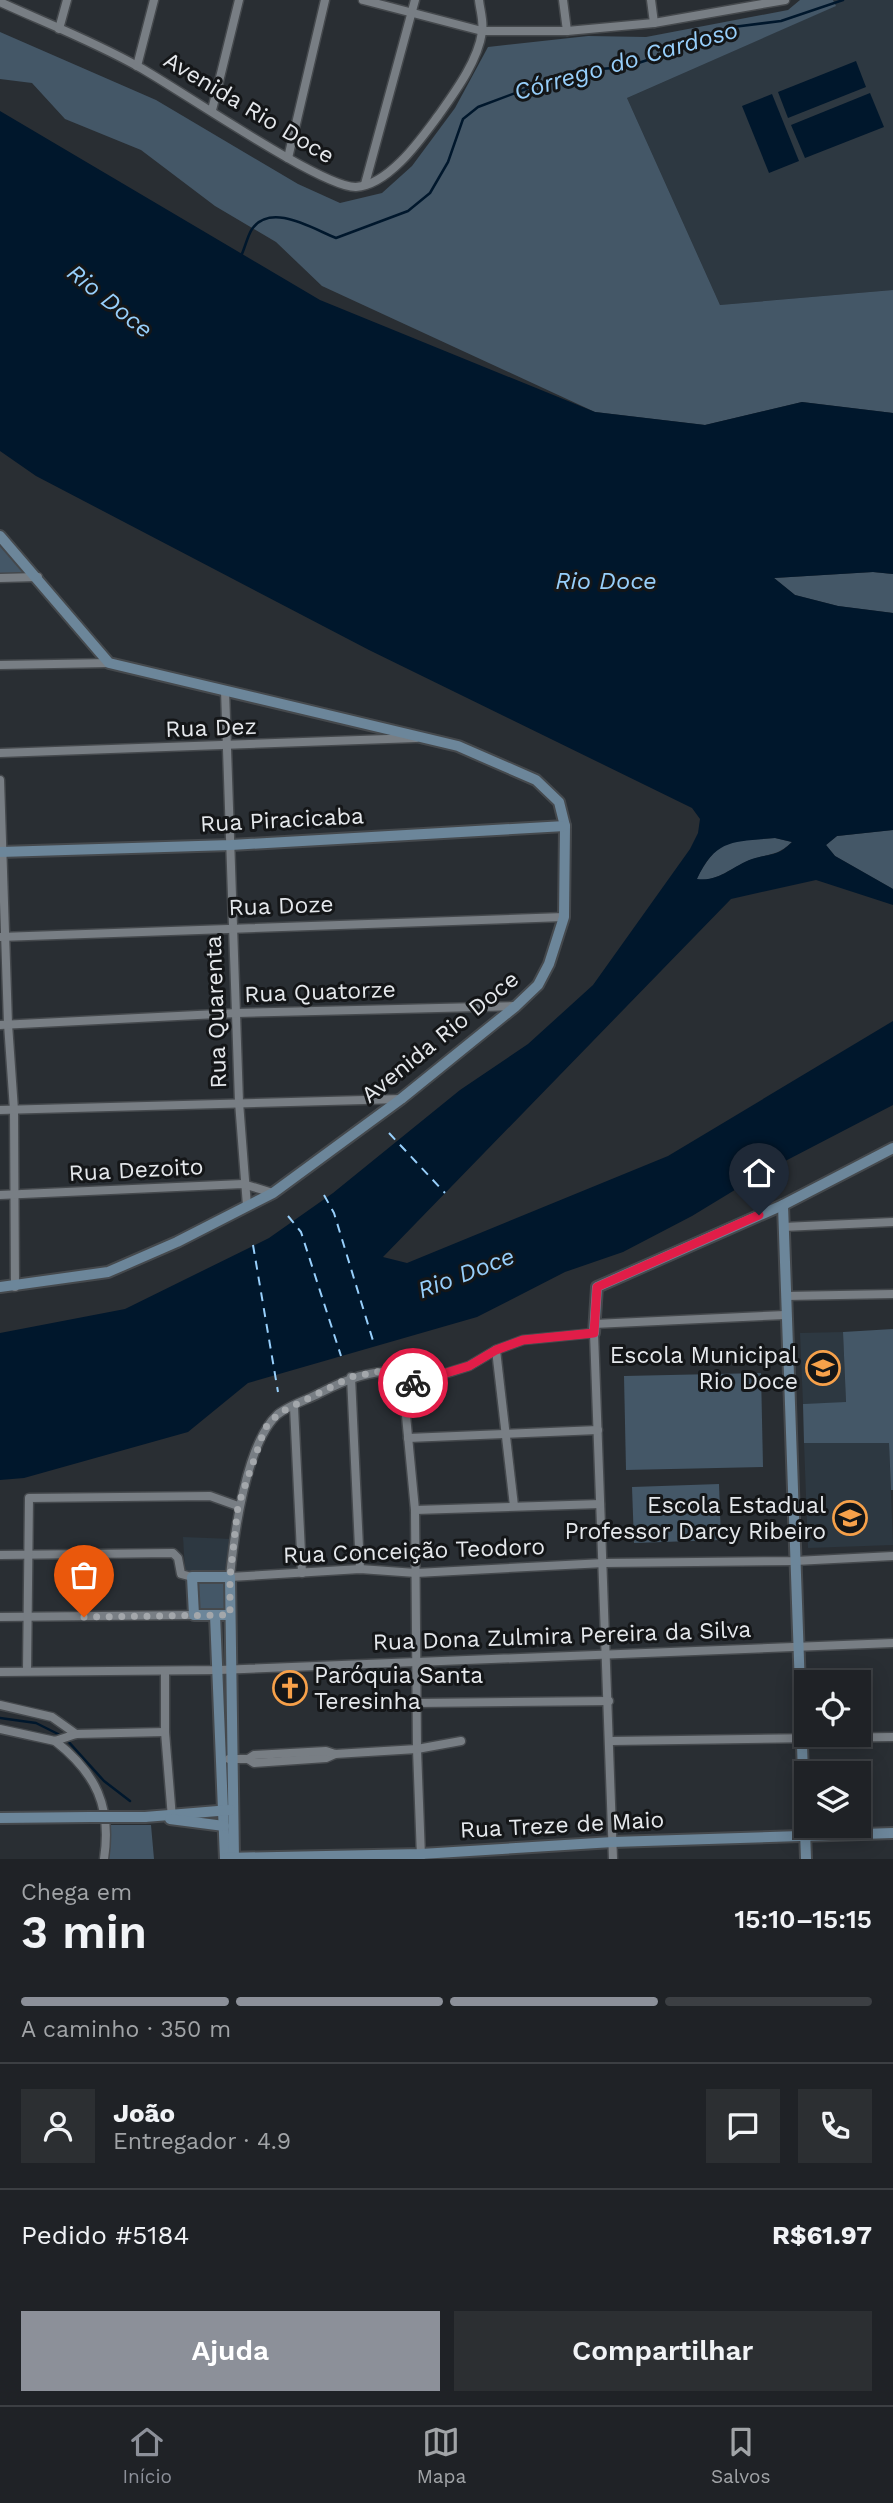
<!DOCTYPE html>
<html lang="pt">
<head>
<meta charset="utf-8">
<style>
	:root { --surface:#1f2226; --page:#2c2f32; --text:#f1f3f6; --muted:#a1a4a7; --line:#3c3f43; --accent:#8c9099 }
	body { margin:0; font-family:"Work Sans",sans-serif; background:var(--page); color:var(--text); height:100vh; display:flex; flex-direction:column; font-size:26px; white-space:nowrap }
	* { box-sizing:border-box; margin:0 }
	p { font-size:23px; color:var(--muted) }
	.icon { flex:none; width:38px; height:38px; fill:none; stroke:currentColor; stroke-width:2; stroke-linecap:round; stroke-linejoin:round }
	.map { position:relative; height:1859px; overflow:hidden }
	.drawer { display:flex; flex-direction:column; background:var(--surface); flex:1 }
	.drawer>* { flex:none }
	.controls { position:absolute; left:794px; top:1670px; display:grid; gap:14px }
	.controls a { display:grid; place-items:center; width:77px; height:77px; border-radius:0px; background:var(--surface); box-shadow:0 4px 18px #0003,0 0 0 2px var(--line); font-size:35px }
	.pin { position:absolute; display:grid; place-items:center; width:60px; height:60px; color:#fff; margin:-72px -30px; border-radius:50% 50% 50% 0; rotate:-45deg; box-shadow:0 0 7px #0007 }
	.pin .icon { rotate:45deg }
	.courier { position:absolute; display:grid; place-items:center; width:70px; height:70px; margin:-35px; border:5px solid #e11d48; border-radius:50%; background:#fff; color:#222; box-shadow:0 2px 9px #0007 }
	.headline em { font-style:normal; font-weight:600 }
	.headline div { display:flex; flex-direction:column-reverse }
	.headline { display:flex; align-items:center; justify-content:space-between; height:119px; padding:0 21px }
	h1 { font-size:46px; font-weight:600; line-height:52px }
	.bar { display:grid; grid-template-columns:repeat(4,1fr); gap:10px 7px; align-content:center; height:84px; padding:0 21px }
	.bar i { height:9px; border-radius:5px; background:var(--line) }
	.bar .on { background:var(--accent) }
	.bar p { grid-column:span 4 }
	.line { display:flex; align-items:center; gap:18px; padding:0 21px; border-top:2px solid var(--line) }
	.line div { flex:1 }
	.round { display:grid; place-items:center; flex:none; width:74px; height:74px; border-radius:0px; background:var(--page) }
	.primary-button { display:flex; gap:14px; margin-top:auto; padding:14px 21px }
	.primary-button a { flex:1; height:80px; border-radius:0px; background:var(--accent); color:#fff; font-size:28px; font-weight:600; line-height:80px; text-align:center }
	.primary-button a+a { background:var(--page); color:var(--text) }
	.menu { display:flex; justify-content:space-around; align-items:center; height:98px; border-top:2px solid var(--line); background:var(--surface); font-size:19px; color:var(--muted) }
	.menu a { display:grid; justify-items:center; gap:4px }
	.menu .on { color:var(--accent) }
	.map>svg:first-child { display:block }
	.built { fill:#2d3841 }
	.green { fill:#445767 }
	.water { fill:#00172c; fill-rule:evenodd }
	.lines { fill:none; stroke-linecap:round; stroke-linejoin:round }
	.stream { stroke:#00172c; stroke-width:2.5 }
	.ferry { stroke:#97cffb; stroke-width:2; stroke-dasharray:9 7; stroke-linecap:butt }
	.street-casing { stroke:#45494d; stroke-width:11 }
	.secondary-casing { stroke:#45494d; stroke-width:14 }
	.street { stroke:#787e84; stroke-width:8 }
	.secondary { stroke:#6c869a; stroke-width:10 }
	.secondary-bridge-casing { stroke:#45494d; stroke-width:14; stroke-linecap:butt }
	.secondary-bridge { stroke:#6c869a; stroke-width:10 }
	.done { stroke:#a3a7ab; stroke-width:7; stroke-dasharray:0 12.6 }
	.route { stroke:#e11d48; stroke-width:9 }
	.labels { text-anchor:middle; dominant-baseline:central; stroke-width:6; stroke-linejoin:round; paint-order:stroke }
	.street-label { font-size:23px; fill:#e5e8ec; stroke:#141618 }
	.poi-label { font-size:23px; fill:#e5e8ec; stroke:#141618; text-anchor:end }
	.water-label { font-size:24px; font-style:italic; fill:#97cffb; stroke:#141618 }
</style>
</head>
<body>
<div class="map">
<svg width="893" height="1859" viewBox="0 0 893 1859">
	<rect width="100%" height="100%" fill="#292e33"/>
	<g class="built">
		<polygon points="833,0 893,0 893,290 720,305 627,98 835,6"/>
		<polygon points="843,1332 846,1403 803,1404 800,1333"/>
		<polygon points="804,1443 889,1443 893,1545 808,1548"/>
		<polygon points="183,1537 232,1539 229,1573 185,1571"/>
	</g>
	<g class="green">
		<polygon points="800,0 833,0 836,6 627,98 720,305 893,290 893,413 802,402 705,425 595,412 322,286 276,242 215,206 141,150 65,119 32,83 0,79 0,32 156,100 298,184 340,203 382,193 412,166 455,108 488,47 588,36 646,37 788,10"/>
		<polygon points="0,536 38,577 0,578"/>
		<polygon points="873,572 893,574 893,613 838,606 795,595 774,578"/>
		<polygon points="893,830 893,889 835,856 826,845 837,836"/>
		<path d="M775 838 792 842C777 856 771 853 753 859 732 866 721 881 696 880 719 836 730 842 775 838Z"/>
		<polygon points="893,1329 893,1490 891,1490 889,1443 804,1443 803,1404 846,1402 843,1332"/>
		<polygon points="761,1373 763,1467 626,1470 624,1376"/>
		<polygon points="719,1484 721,1540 634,1543 632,1487"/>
		<polygon points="227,1581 228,1611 197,1612 197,1582"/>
		<path d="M111 1825H151L154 1859H100C111 1849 111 1839 111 1825Z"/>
	</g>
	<g class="water">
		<polygon points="856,61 866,87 788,118 778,92"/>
		<polygon points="870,93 884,127 805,158 791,125"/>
		<polygon points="772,94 799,161 769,173 742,106"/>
		<path d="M0 111 320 300 595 412 705 425 802 402 893 413V574L873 572 774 578 795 595 838 606 893 613V830L837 836 826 845 835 856 893 889V905L816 880 731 899 383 1257 407 1263 668 1156 893 1021V1105L766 1171 692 1216 623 1252 565 1272 477 1317 248 1383 188 1432 24 1478 0 1480V1333L125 1309 269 1238 333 1193 460 1090 528 1044 593 985 690 849 698 833 700 819 692 808 369 650 36 476 0 451ZM775 838 792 842C777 857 771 853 752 859 732 866 720 882 697 879 716 838 734 842 775 838Z"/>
	</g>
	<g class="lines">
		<g class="stream">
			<path d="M241 256C245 248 247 237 252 229 271 202 313 229 336 238L408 211 430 193 448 162 463 119 478 107 574 71 626 67 718 37 733 27 781 21 843 0"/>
			<polyline points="0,1718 36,1723 62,1736"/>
			<polyline points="67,1740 104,1781 130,1801"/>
		</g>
		<g class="ferry">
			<polyline points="389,1133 445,1193"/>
			<polyline points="324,1195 334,1213 374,1344"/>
			<polyline points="288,1216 301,1232 341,1356"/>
			<polyline points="253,1245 278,1392"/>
		</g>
		<g class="street-casing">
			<g id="street">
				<polyline points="363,0 482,31 567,31 654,23 785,0"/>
				<polyline points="563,0 567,31"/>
				<polyline points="651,0 654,23"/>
				<path d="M0 2C46 23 95 42 139 67 179 89 322 188 356 187 389 185 421 139 438 116 455 92 478 61 482 32 484 22 480 10 479 0"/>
				<polyline points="59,29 67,0"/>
				<polyline points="137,66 154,0"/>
				<polyline points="212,110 239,0"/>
				<polyline points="288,158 325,0"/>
				<polyline points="365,184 415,0"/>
				<polyline points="0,578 38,577"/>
				<polyline points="0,665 109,663"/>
				<polyline points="225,690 239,1102 247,1206"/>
				<polyline points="0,753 416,738"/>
				<polyline points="0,780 8,1024 14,1110 15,1287"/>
				<polyline points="0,937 564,917"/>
				<polyline points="0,1025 237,1013 516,1006"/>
				<polyline points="0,1110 401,1099"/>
				<polyline points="0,1195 243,1184 273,1193"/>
				<polyline points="783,1227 893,1222"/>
				<polyline points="786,1296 893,1294"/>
				<polyline points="594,1324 785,1315"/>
				<polyline points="496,1350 514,1506"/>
				<path d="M401 1371C370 1370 347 1379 320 1393 307 1400 287 1406 277 1415 246 1444 234 1535 230 1577L360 1569 416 1573 604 1563 795 1561 893 1556"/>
				<polyline points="412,1372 411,1383 400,1382 399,1374 404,1370 433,1373"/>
				<polyline points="351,1377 360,1569"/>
				<polyline points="403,1384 415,1510 417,1749 421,1857"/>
				<path d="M409 1385 469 1366 496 1350 523 1340 594 1333C600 1509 608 1684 613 1859"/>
				<polyline points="294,1407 302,1573"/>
				<polyline points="408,1438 598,1430"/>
				<polyline points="415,1510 600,1504"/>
				<polyline points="0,1555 173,1553 178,1558 181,1574 192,1577"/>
				<polyline points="0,1617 194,1615"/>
				<polyline points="27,1671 29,1498 210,1496 238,1506"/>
				<polyline points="165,1671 165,1732 172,1818"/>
				<polyline points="0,1672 219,1670 893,1643"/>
				<polyline points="417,1703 609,1701"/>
				<polyline points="0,1705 52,1717 76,1734"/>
				<polyline points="0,1729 55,1741 76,1734 165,1732"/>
				<path d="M55 1741C96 1773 112 1807 104 1859"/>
				<polyline points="612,1741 893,1737"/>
				<polyline points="229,1759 248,1759 254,1763 326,1758 335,1754"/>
				<polyline points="248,1759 254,1755 326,1751 335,1754 417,1749 461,1741"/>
			</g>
		</g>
		<g class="secondary-casing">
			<g id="secondary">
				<polyline points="0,536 109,663 458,746 536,780 559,802 565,826 564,917 549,964 538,985 516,1006 401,1099 273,1193 177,1242 108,1272 0,1287"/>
				<polyline points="0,852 231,845 565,826"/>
				<polyline points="783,1205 806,1859"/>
				<polyline points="594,1333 597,1287 783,1205 893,1148"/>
				<polyline points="215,1615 225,1859"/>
				<polyline points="230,1615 194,1615 192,1577 230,1577 234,1859"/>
				<polyline points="145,1817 230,1810"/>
				<polyline points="0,1818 90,1817"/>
				<polyline points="170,1819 224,1826"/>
				<polyline points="225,1858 421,1854 613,1842 893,1833"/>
			</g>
		</g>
		<use href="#street" class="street"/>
		<use href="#secondary" class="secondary"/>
		<g class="secondary-bridge-casing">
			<polyline id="secondary-bridge" points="90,1817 145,1817"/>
		</g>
		<use href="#secondary-bridge" class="secondary-bridge"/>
	</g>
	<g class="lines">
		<polyline class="done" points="84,1617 230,1615 230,1577 238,1506 265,1428 279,1413 351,1377 382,1371 401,1371 400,1382 413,1383"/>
		<polyline class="route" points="413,1383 469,1366 496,1350 523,1340 594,1333 597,1287 759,1215"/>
	</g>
	<defs>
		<g id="school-ring" transform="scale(1.75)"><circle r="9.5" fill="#141618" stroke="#f7a14a" stroke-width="1.5"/><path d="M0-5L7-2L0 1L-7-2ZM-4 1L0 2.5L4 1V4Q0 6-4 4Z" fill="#f7a14a"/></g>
		<g id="church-ring" transform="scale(1.75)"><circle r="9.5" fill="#141618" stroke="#f7a14a" stroke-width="1.5"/><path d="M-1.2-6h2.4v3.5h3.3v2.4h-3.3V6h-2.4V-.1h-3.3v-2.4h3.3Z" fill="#f7a14a"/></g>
	</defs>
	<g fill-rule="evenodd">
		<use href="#school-ring" x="823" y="1368"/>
		<use href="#school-ring" x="850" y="1518"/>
		<use href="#church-ring" x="290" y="1688"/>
	</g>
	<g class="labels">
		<g class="street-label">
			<text transform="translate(249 108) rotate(31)">Avenida Rio Doce</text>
			<text transform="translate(211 728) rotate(-2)">Rua Dez</text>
			<text transform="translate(282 820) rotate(-3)">Rua Piracicaba</text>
			<text transform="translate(281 906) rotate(-2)">Rua Doze</text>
			<text transform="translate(320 992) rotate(-2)">Rua Quatorze</text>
			<text transform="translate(216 1012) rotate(-92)">Rua Quarenta</text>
			<text transform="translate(440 1037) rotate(-39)">Avenida Rio Doce</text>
			<text transform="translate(136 1170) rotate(-3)">Rua Dezoito</text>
			<text transform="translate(414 1551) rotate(-2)">Rua Conceição Teodoro</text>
			<text transform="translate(562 1636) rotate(-2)">Rua Dona Zulmira Pereira da Silva</text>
			<text transform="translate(562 1825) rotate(-3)">Rua Treze de Maio</text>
		</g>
		<g class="poi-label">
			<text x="798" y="1355">Escola Municipal<tspan x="798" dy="26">Rio Doce</tspan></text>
			<text x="826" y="1505">Escola Estadual<tspan x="826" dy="26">Professor Darcy Ribeiro</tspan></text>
			<text x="314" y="1675" text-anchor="start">Paróquia Santa<tspan x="314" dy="26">Teresinha</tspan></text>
		</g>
		<g class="water-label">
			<text transform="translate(626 61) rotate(-16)">Córrego do Cardoso</text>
			<text transform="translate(110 301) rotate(39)">Rio Doce</text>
			<text x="606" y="581">Rio Doce</text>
			<text transform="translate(466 1273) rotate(-21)">Rio Doce</text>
		</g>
	</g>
</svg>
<div class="controls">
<a><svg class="icon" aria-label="locate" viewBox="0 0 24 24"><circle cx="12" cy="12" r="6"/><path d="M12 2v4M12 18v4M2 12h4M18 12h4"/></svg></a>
<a><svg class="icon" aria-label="layers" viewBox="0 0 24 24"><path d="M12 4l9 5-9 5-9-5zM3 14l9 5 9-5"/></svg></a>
</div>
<div class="pin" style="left:84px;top:1617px;background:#ea580c"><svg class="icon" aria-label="bag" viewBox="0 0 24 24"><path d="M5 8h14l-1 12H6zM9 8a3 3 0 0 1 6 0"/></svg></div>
<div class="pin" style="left:759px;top:1215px;background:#1f2937"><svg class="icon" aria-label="home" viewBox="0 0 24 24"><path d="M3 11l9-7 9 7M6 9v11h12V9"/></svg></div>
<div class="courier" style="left:413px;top:1383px"><svg class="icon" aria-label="bike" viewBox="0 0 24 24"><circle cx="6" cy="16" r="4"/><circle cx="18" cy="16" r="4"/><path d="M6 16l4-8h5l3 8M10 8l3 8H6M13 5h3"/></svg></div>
</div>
<section class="drawer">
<div class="headline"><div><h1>3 min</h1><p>Chega em</p></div><em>15:10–15:15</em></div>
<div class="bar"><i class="on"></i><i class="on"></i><i class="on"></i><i></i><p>A caminho · 350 m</p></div>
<div class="line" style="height:126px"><a class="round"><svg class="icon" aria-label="person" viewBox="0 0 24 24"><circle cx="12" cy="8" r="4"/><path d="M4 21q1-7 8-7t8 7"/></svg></a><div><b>João</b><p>Entregador · 4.9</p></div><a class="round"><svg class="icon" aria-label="chat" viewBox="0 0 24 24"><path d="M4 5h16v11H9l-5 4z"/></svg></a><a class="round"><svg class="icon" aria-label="phone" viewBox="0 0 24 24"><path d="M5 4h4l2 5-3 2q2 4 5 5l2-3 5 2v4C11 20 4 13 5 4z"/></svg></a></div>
<div class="line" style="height:91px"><div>Pedido #5184</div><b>R$61.97</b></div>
<div class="primary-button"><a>Ajuda</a><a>Compartilhar</a></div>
</section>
<nav class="menu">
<a class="on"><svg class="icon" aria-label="home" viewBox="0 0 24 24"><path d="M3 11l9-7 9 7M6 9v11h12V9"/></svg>Início</a>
<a><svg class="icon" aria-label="map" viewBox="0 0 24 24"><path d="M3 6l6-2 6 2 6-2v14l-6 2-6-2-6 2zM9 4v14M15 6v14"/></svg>Mapa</a>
<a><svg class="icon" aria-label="saved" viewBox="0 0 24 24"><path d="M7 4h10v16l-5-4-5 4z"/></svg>Salvos</a>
</nav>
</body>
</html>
